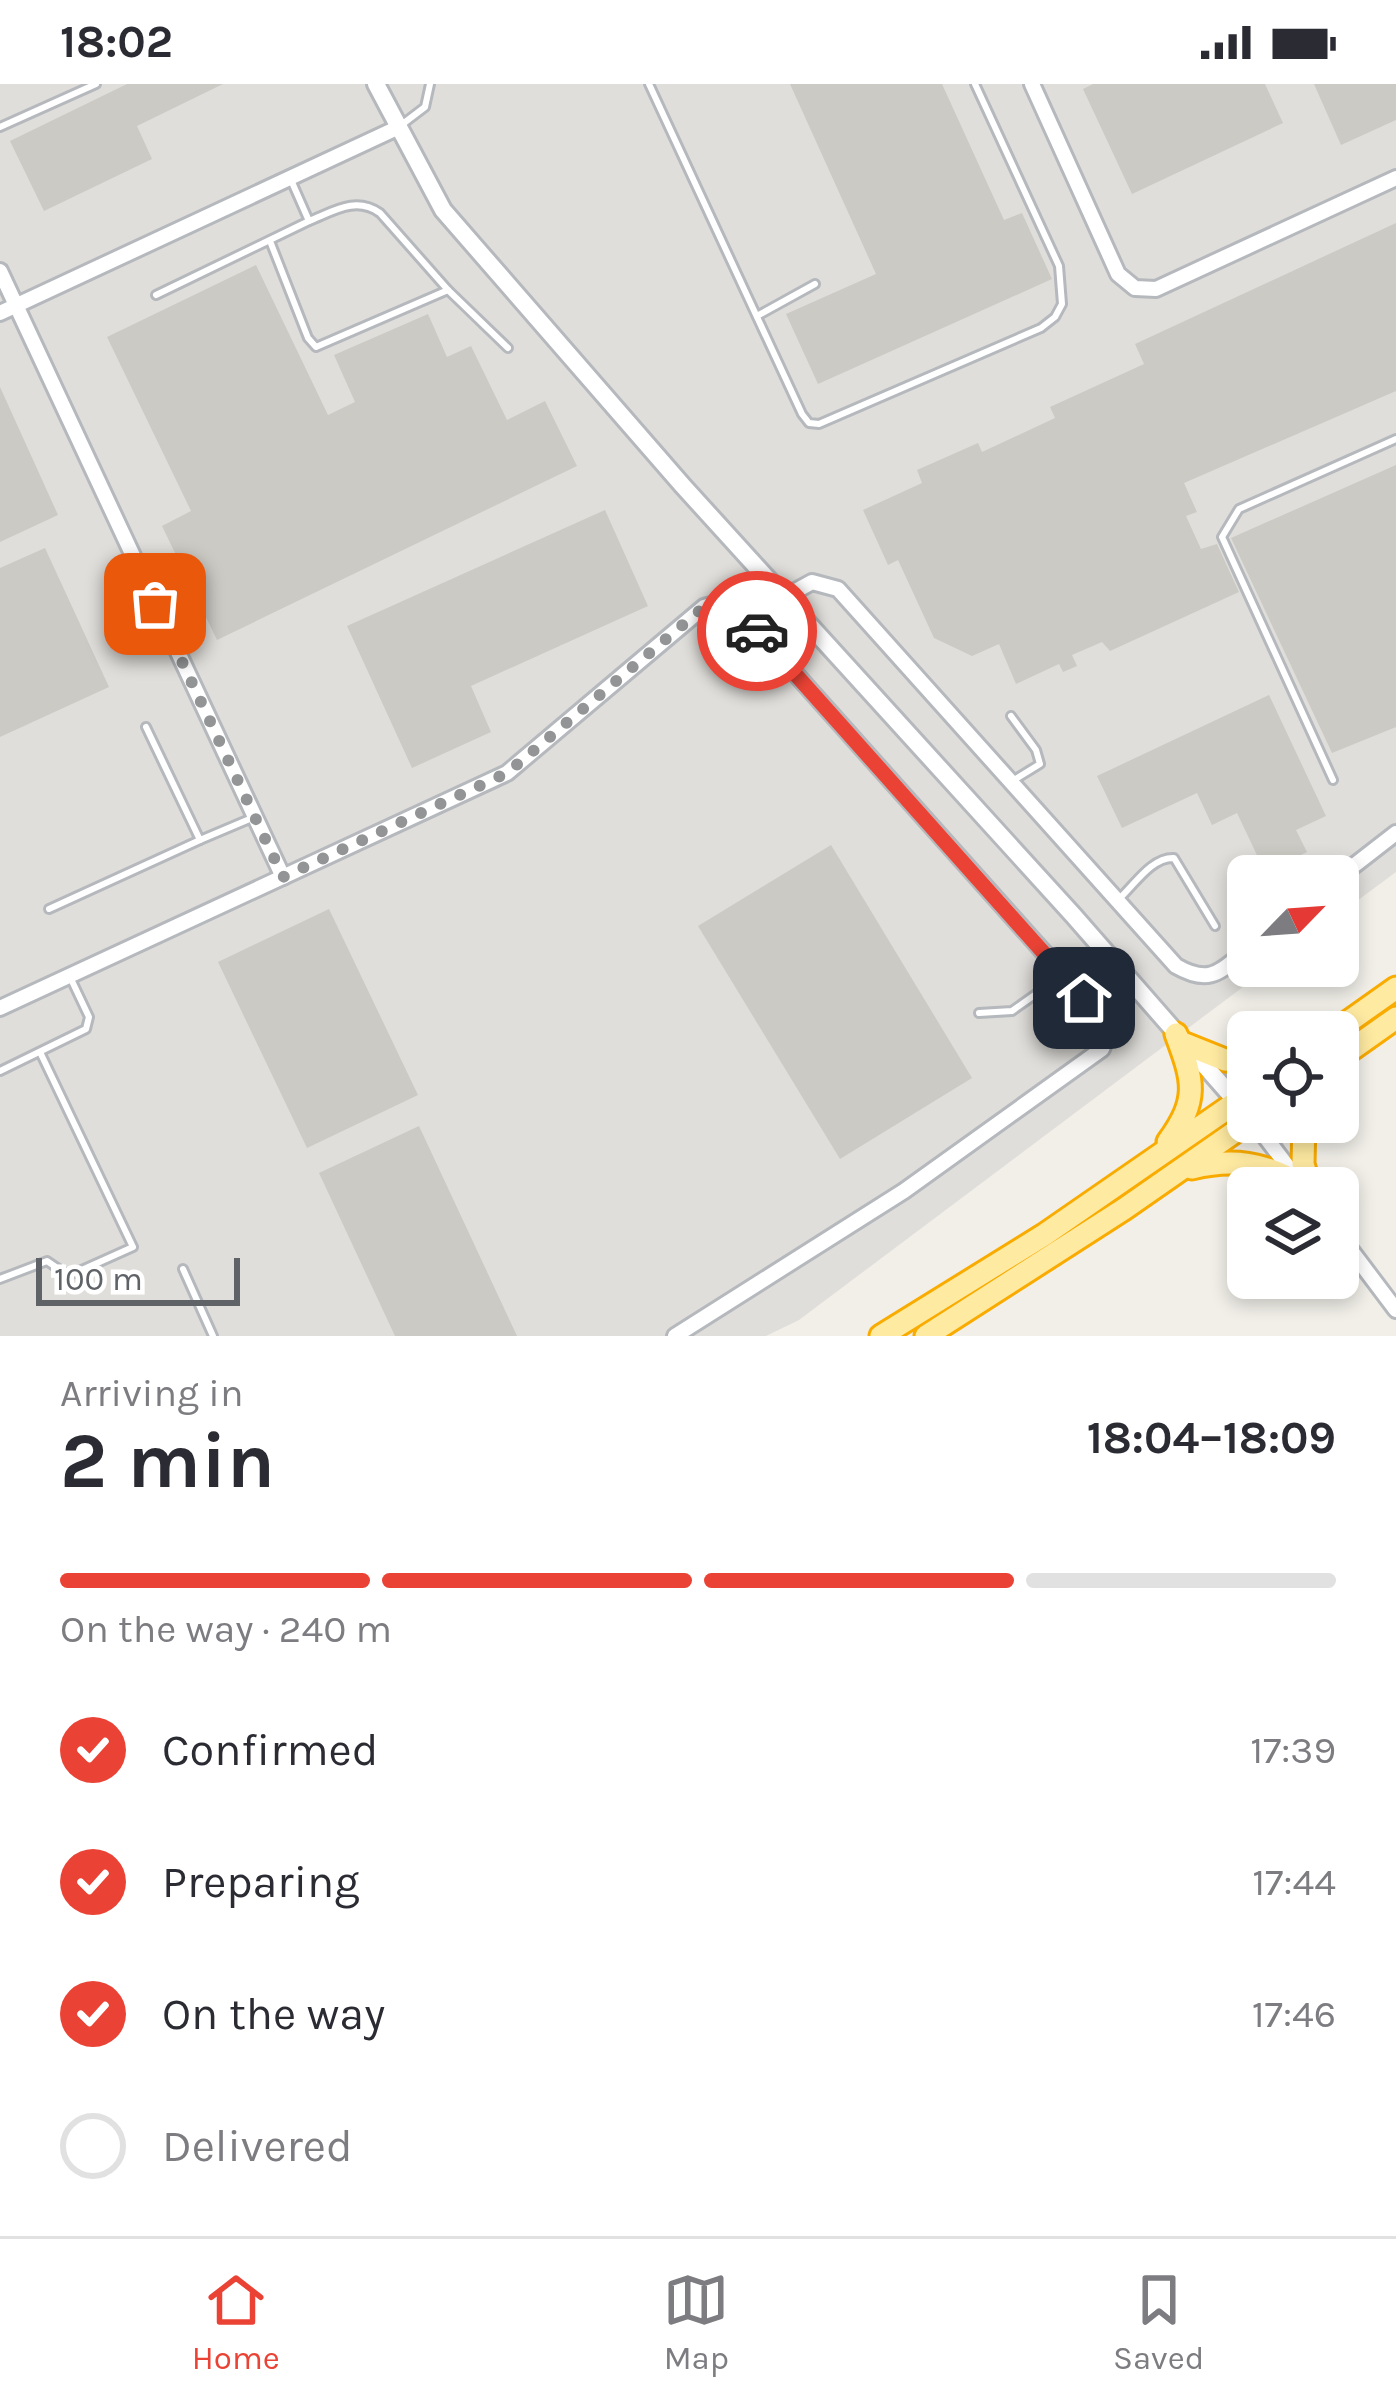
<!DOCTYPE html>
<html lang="en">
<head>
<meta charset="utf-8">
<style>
	:root { --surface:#fff; --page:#f7f7f7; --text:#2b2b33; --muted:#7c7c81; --line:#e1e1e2; --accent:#ea4335 }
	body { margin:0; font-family:Karla,sans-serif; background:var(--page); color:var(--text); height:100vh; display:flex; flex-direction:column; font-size:45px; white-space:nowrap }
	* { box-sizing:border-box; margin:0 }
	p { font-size:39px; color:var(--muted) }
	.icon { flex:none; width:66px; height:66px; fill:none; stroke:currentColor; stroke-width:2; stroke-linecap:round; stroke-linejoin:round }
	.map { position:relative; height:1252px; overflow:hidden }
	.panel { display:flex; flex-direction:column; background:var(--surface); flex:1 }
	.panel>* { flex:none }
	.needle { width:78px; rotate:65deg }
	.fabs { position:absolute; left:1227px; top:771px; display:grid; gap:24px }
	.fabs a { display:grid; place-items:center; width:132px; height:132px; border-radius:18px; background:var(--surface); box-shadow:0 6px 18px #0003; font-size:60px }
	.scale { position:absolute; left:36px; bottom:30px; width:204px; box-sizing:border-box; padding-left:12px; border:6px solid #5f6368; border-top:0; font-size:33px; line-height:42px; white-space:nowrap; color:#5f6368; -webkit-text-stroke:9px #fff; paint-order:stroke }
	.pin { position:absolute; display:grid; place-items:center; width:102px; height:102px; color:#fff; margin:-51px; border-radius:24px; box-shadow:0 6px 18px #0006 }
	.courier { position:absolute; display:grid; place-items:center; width:120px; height:120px; margin:-60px; border:9px solid #ea4335; border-radius:50%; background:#fff; color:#222; box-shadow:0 3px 15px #0007 }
	.head em { font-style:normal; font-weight:700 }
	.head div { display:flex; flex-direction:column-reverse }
	.head { display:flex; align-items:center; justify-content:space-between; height:204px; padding:0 60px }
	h1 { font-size:78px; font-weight:700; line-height:90px }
	.bar { display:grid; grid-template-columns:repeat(4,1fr); gap:18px 12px; align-content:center; height:144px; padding:0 60px }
	.bar i { height:15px; border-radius:9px; background:var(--line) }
	.bar .on { background:var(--accent) }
	.bar p { grid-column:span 4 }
	ol { padding:0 60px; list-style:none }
	li { display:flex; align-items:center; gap:36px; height:132px }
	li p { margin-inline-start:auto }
	li .icon { padding:12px; border-radius:50%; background:var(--accent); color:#fff; stroke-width:4 }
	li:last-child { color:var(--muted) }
	li i { width:66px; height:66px; border:6px solid var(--line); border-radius:50% }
	.status { display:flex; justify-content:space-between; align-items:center; height:84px; padding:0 60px; background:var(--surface); direction:ltr }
	.status svg { height:33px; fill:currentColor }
	.dock { display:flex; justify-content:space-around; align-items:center; height:168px; border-top:3px solid var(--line); background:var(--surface); font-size:33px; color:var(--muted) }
	.dock a { display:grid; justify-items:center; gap:6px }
	.dock .on { color:var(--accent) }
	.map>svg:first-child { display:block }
	.industrial { fill:#e0deda }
	.building { fill:#cccac5 }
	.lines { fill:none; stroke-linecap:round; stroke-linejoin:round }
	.service-casing { stroke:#b5b8bc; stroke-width:12 }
	.minor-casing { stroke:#b5b8bc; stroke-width:20 }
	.tertiary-casing { stroke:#b5b8bc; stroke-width:22 }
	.trunk-casing { stroke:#f9ab00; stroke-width:27 }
	.service { stroke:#fff; stroke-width:6 }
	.minor { stroke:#fff; stroke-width:14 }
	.tertiary { stroke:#fff; stroke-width:16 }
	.trunk { stroke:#feeaa1; stroke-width:21 }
	.done { stroke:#929495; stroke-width:12; stroke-dasharray:0 21.6 }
	.route { stroke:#ea4335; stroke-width:15 }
</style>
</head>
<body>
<div class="status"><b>18:02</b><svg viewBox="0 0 49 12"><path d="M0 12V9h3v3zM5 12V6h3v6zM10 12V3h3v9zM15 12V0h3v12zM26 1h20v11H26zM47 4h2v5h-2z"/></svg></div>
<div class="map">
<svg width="1396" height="1252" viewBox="0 0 1396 1252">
	<rect width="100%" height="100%" fill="#f1efe8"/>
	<polygon class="industrial" points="0,0 1396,0 1396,788 1338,831 1338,792 1248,792 1248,882 1271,882 799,1236 766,1252 0,1252"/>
	<g class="building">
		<polygon points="127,0 223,0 137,42 152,75 44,127 10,57"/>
		<polygon points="790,0 942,0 1004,136 1022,129 1052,195 818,300 786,230 876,190"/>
		<polygon points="1093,0 1265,0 1283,39 1132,110 1083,5"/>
		<polygon points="1314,0 1396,0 1396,36 1341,61"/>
		<polygon points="1396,139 1396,307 1184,399 1197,428 1186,432 1201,465 1217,460 1239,508 1110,567 1102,558 1072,571 1077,582 1063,588 1059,580 1016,600 999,560 972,572 934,554 898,476 888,481 863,426 922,399 917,386 978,359 982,368 1055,334 1050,323 1144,280 1135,260"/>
		<polygon points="256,181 328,331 355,318 334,271 428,230 447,273 471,262 507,336 545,317 577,382 217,556 162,442 191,427 107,253"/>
		<polygon points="0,303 58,431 0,458"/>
		<polygon points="1396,381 1396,643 1332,669 1231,454"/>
		<polygon points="605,426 648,522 471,602 491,648 412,684 347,542"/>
		<polygon points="45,464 109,603 0,653 0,484"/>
		<polygon points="1269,611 1326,732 1296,746 1307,768 1265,788 1237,729 1212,741 1197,709 1122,744 1097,692"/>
		<polygon points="831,761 972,994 840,1075 698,842"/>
		<polygon points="329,825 418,1011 307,1064 218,878"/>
		<polygon points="419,1042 517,1252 395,1252 319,1089"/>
	</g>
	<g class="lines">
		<g class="service-casing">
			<g id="service">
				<polyline points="649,0 802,330 809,339 819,340 1041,244 1055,233 1062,220 1059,182 975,0"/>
				<polyline points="400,42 425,23 430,0"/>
				<polyline points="0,43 96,0"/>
				<path d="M291 96 309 137C334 127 356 112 380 129L448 206 508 264"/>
				<polyline points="270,157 308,254 316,263 448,206"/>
				<polyline points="156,211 309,137"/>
				<polyline points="757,232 815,200"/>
				<polyline points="1011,632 1036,666 1040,680 1014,696"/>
				<polyline points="146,643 200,756 252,734"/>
				<polyline points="1333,696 1222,453 1239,425 1396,355"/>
				<path d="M1120 814C1135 800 1152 773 1174 774L1215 842"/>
				<polyline points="49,825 200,756"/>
				<polyline points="979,929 1012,927 1060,893"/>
				<polyline points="0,987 86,945 89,933 71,895"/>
				<polyline points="183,1185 213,1252"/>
				<polyline points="0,1195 47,1177 66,1190 75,1189 133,1163 40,968"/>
			</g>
		</g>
		<g class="minor-casing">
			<g id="minor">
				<polyline points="1032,0 1118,190 1135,204 1156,205 1396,94"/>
				<polyline points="0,187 283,793"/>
				<polyline points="0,229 397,44"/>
				<path d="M783 514 812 498 838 505 1176 882C1211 902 1220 887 1248 865"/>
				<polyline points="1338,794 1396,749"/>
				<polyline points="0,924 507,689 704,523 722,518 736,523 1105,937 1107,952 1102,965 904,1107 675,1252"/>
				<polyline points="1254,1038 1297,1095"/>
				<polyline points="1338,1149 1396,1226"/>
			</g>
		</g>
		<g class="tertiary-casing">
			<polyline id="tertiary" points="376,0 443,126 683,402 1073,831 1248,1031"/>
		</g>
		<g class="trunk-casing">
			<g id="trunk">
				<polyline points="1334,948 1396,904"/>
				<polyline points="1185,960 1225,976 1248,978"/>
				<polyline points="1338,975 1396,934"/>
				<polyline points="1304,1038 1303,1080 1310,1104"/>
				<path d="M1168 1058C1199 1015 1194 998 1176 950"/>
				<path d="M1192 1084C1233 1074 1264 1079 1300 1100"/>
				<polyline points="881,1252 1044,1151 1248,1010"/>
				<polyline points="926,1252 1124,1125 1249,1038"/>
			</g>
		</g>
		<use href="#service" class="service"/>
		<use href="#minor" class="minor"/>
		<use href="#tertiary" class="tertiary"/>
		<use href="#trunk" class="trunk"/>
	</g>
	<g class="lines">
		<path class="done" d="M155 520 283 793 507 689 704 523C734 515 739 526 757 547"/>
		<polyline class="route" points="757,547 1084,914"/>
	</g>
</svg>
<div class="fabs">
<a><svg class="needle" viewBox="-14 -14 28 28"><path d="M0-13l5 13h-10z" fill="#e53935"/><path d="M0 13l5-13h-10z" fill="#7c7c81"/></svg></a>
<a><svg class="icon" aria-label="locate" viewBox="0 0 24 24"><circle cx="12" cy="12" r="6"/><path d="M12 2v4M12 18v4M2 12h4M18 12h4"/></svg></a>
<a><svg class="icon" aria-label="layers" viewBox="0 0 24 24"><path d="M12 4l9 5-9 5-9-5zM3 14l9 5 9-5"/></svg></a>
</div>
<div class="scale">100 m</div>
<div class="pin" style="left:155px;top:520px;background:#ea580c"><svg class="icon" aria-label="bag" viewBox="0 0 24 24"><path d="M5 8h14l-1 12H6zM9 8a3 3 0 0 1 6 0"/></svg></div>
<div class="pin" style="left:1084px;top:914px;background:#1f2937"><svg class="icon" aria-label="home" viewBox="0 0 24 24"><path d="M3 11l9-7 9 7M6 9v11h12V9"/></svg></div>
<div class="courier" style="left:757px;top:547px"><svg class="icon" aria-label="car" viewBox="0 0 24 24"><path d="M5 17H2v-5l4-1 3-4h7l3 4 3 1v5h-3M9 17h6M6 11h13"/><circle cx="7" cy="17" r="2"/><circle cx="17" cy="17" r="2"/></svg></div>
</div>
<section class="panel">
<div class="head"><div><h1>2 min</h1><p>Arriving in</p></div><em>18:04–18:09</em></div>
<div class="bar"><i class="on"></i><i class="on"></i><i class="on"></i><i></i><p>On the way · 240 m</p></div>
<ol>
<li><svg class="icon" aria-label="check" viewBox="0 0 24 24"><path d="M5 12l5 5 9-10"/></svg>Confirmed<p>17:39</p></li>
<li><svg class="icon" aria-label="check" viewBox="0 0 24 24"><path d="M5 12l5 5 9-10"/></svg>Preparing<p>17:44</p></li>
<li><svg class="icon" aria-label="check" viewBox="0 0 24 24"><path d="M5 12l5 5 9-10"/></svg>On the way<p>17:46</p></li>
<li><i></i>Delivered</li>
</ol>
</section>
<nav class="dock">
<a class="on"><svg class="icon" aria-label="home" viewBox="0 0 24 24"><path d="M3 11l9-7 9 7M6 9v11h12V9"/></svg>Home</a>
<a><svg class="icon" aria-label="map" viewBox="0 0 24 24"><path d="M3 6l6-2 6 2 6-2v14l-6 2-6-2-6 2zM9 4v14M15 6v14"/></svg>Map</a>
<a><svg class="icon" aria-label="saved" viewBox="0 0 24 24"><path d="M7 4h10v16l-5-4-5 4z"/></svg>Saved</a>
</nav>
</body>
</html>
